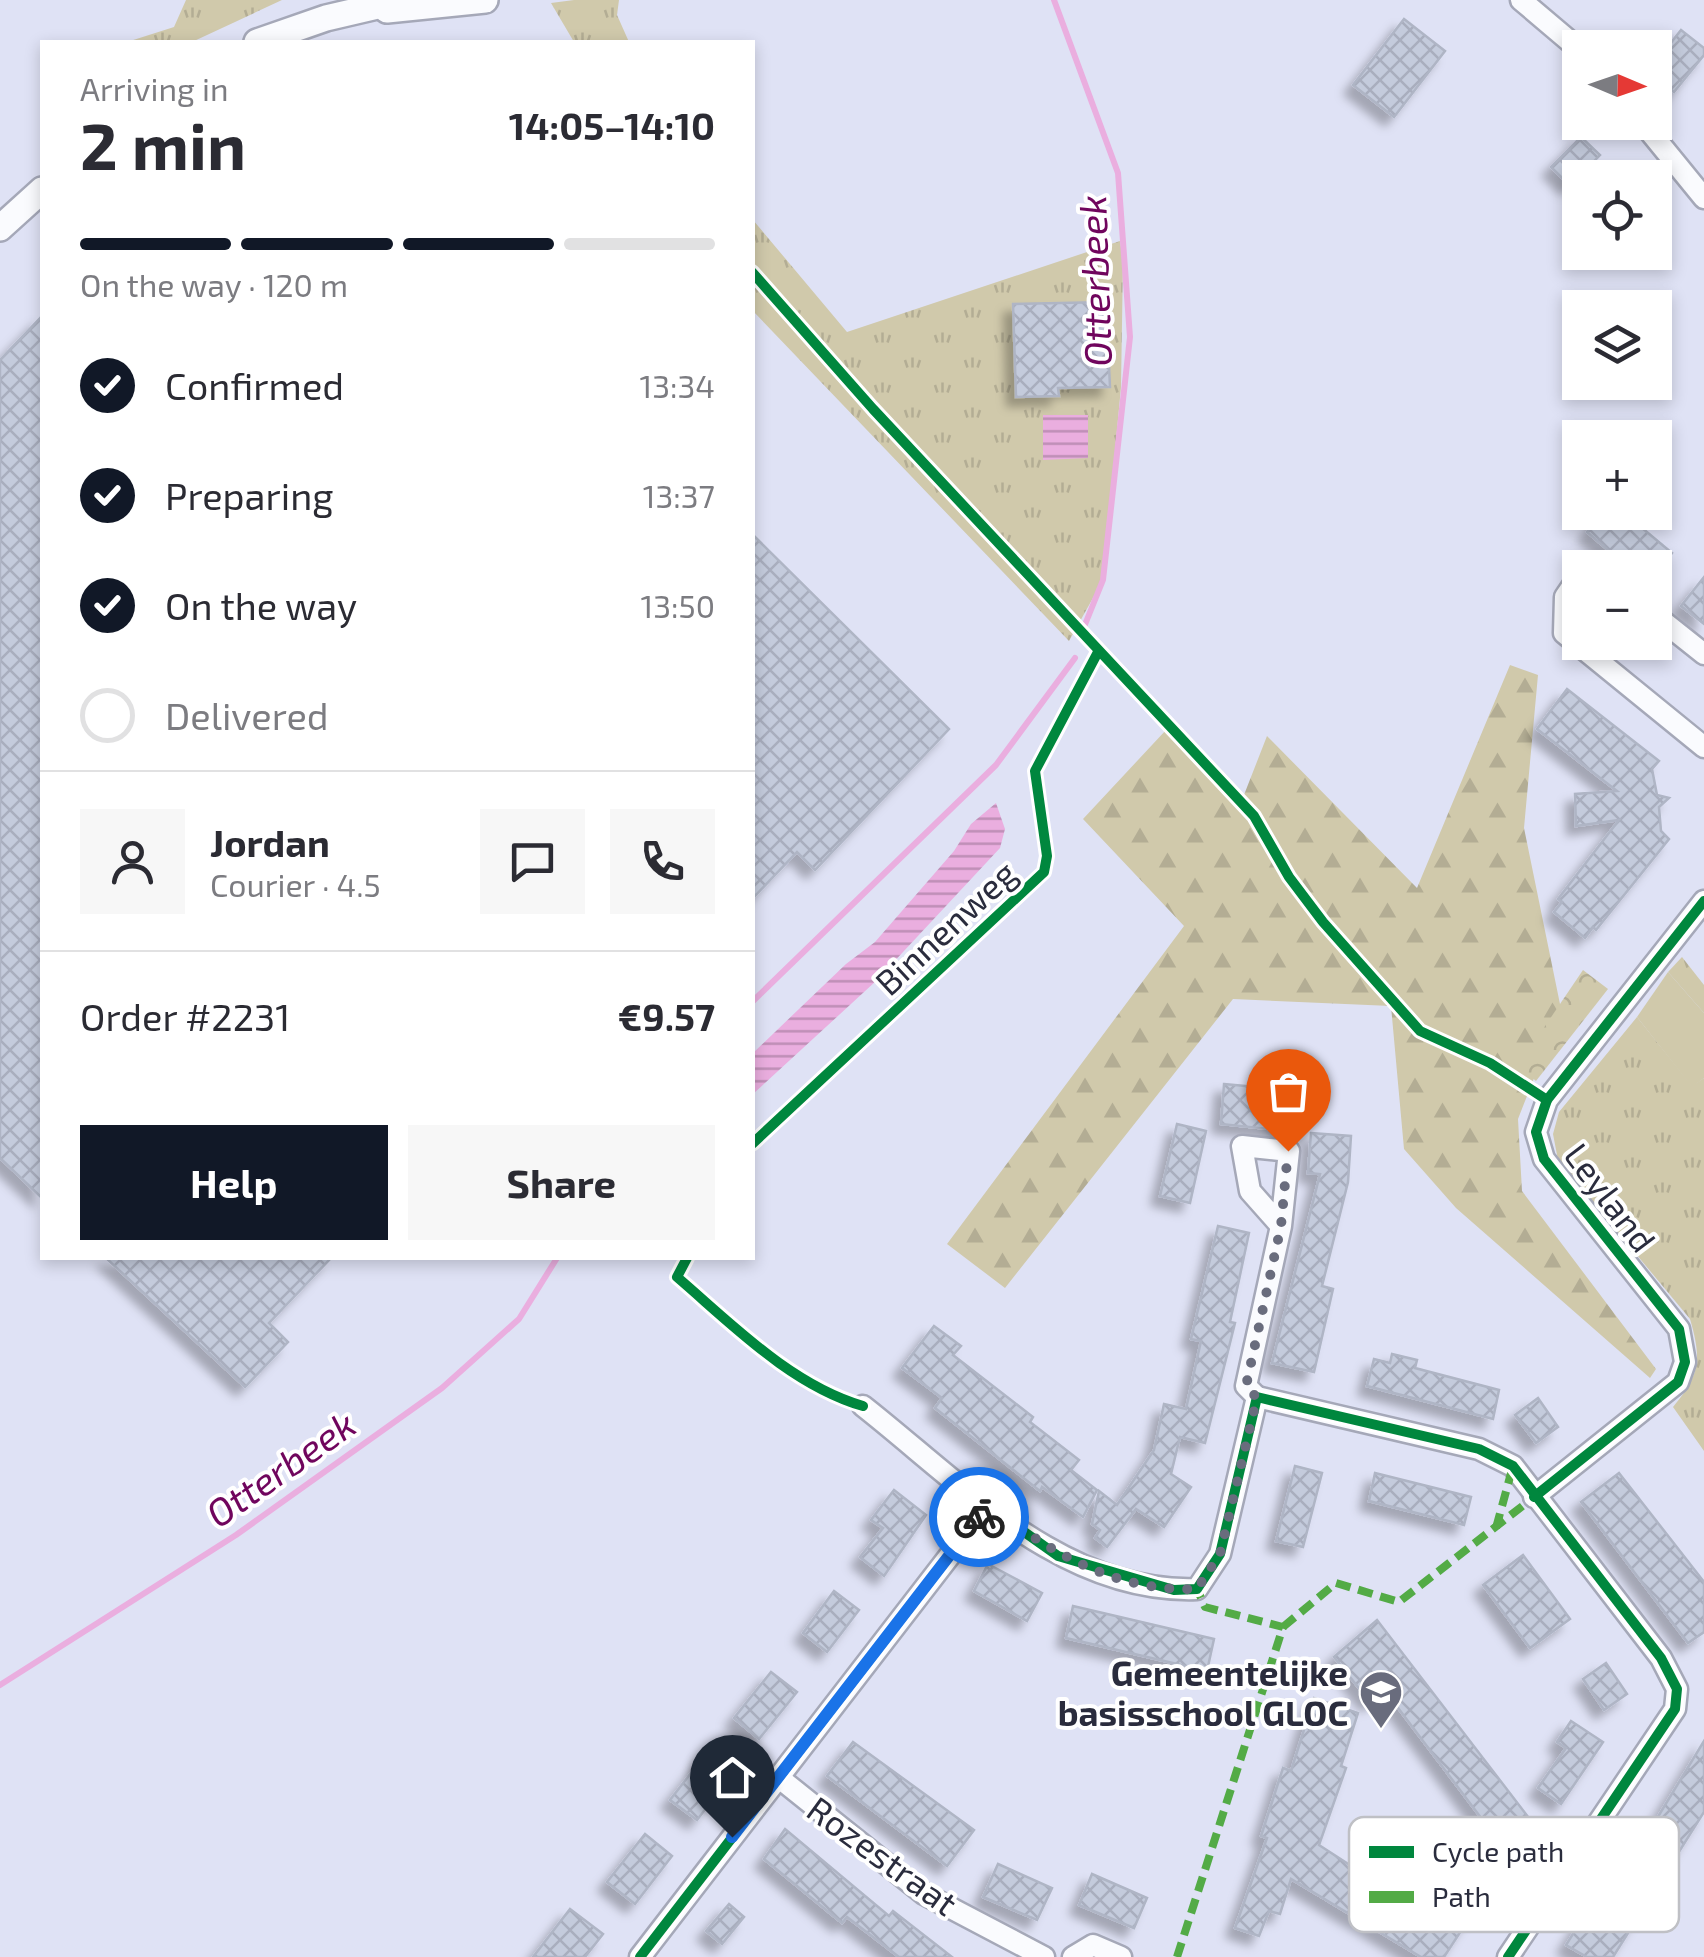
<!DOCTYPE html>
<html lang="en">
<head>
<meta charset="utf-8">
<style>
	:root { --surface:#fff; --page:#f7f7f7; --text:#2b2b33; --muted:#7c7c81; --line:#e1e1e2; --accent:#111827 }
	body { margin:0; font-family:"Exo 2",sans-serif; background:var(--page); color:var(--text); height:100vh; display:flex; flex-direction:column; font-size:38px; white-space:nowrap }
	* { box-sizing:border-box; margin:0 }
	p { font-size:32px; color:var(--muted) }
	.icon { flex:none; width:55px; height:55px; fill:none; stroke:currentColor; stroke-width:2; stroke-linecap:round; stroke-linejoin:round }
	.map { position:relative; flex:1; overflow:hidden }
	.panel { position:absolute; left:40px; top:40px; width:715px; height:1220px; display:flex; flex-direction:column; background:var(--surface); border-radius:0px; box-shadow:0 5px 15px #0003 }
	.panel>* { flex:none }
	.needle { width:65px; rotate:92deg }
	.tools { position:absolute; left:1562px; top:30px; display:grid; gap:20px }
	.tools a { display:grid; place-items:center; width:110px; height:110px; border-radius:0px; background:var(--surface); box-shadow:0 5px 15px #0003; font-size:50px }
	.pin { position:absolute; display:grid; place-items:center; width:85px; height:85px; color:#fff; margin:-102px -42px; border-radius:50% 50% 50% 0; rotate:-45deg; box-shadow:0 0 10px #0007 }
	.pin .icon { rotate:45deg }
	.courier { position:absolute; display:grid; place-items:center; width:100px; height:100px; margin:-50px; border:8px solid #1a73e8; border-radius:50%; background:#fff; color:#222; box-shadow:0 2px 12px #0007 }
	.overview em { font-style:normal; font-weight:700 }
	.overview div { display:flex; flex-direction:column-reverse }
	.overview { display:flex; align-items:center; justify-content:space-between; height:170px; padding:0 40px }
	h1 { font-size:65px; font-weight:700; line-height:75px }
	.bar { display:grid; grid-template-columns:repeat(4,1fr); gap:15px 10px; align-content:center; height:120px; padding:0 40px }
	.bar i { height:12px; border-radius:8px; background:var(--line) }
	.bar .on { background:var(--accent) }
	.bar p { grid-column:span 4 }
	.line { display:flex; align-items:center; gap:25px; padding:0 40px; border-top:2px solid var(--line) }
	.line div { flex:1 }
	.round { display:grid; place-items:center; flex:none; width:105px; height:105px; border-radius:0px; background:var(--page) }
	ol { padding:0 40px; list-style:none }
	li { display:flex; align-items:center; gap:30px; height:110px }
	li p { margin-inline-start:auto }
	li .icon { padding:10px; border-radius:50%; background:var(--accent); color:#fff; stroke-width:4 }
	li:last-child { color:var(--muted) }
	li i { width:55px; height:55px; border:5px solid var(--line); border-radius:50% }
	.primary-button { display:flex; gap:20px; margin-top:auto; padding:20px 40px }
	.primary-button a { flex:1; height:115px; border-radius:0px; background:var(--accent); color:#fff; font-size:40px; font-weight:700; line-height:115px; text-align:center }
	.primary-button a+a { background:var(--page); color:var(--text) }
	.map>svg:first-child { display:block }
	.grass { fill:url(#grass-tufts) }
	.forest { fill:url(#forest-firs) }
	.park { fill:url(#park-crowns) }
	.garden { fill:#d0c9ab }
	.water { fill:url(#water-rules) }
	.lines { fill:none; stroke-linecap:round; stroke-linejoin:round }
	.stream { stroke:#eaaedf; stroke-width:6 }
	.building { fill:url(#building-cross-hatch); stroke:#afb5c5; stroke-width:2.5; filter:url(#shadow) }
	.minor-casing { stroke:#a5a8b8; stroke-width:25 }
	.tertiary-casing { stroke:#a5a8b8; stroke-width:30 }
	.minor { stroke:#fafbfe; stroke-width:20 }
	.tertiary { stroke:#fafbfe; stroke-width:25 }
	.quiet { stroke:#53ab46; stroke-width:8; stroke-dasharray:15 8; stroke-linecap:butt }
	.cycleway-casing { stroke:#fff; stroke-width:16 }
	.cycleway { stroke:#00873e; stroke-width:10 }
	.done { stroke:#696c7d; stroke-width:10; stroke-dasharray:0 18 }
	.route { stroke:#1a73e8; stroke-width:12 }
	.labels { text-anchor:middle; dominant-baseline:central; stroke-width:8; stroke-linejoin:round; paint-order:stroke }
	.street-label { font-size:35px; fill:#2a2c3d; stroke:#fff }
	.poi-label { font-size:35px; font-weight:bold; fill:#2a2c3d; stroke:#fff; text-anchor:end }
	.water-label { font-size:38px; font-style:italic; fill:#70055d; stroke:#fff }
	.key { fill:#fff; stroke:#bfc0c5; stroke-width:2.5 }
	.key-label { font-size:28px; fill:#2a2c3d }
</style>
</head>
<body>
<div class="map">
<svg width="1704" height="1957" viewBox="0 0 1704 1957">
	<defs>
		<pattern id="grass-tufts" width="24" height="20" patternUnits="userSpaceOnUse" patternTransform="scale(2.5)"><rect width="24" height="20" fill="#d0c9ab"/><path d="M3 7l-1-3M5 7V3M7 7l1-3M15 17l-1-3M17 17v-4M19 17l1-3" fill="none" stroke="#b3ad94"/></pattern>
		<pattern id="forest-firs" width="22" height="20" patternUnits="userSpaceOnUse" patternTransform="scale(2.5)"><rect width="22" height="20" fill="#d0c9ab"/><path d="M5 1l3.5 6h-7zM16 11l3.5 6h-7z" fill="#b3ad94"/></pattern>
		<pattern id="park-crowns" width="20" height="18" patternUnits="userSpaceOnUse" patternTransform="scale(2.5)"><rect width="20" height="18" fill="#d0c9ab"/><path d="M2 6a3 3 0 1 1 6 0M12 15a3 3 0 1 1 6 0" fill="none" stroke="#b3ad94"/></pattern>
		<pattern id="water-rules" width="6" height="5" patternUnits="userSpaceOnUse" patternTransform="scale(2.5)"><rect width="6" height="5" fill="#eaaedf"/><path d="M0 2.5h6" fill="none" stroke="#be8eb6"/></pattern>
		<pattern id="building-cross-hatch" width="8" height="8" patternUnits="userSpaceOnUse" patternTransform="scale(2.5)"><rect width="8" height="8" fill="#c4cbdc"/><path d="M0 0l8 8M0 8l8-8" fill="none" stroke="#a9aebe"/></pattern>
		<filter id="shadow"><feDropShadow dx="-9" dy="9" stdDeviation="5" flood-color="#0004"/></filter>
	</defs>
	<rect width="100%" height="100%" fill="#dfe2f5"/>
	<g class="grass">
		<polygon points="186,0 282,0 192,42 127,42 174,27"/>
		<polygon points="574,0 619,0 617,15 629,42 574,42 551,3"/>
		<polygon points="753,220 847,332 1120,241 1123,261 1121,387 1103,580 1069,641 753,311"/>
		<polygon points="1682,957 1704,985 1704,1013 1668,972"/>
		<path d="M1637 1017 1692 1086 1704 1078V1451L1673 1407C1700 1375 1702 1360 1690 1319L1558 1160 1553 1134 1559 1112Z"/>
	</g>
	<polygon class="forest" points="1510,665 1538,675 1524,828 1561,1009 1518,1119 1522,1191 1656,1369 1650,1378 1456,1208 1404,1149 1391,1006 1233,999 1005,1288 947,1244 1184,926 1083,819 1166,730 1242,800 1267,736 1417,888"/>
	<polygon class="park" points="1583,970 1608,989 1536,1081 1518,1066"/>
	<polygon class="garden" points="1668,972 1704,1013 1704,1078 1692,1087 1637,1017"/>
	<g class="water">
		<polygon points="1043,415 1088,415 1088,458 1043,460"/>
		<polygon points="996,803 1005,829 1000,848 876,981 753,1094 753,1053 846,964 875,942 954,851 971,824"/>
	</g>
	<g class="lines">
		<g class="stream">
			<polyline points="1054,0 1118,173 1130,337 1103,580 1084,627"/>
			<polyline points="752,1002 996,765 1075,658"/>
			<polyline points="0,1685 236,1535 442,1388 519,1319 557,1258"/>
		</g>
	</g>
	<g class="building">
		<polygon points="1404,19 1445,51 1394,117 1353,85"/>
		<polygon points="1681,30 1704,48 1704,55 1674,92 1655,77 1655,63"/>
		<polygon points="1581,137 1600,155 1570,186 1551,167"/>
		<polygon points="1106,302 1110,387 1058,388 1059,396 1016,397 1013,304"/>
		<polygon points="42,316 42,1198 0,1158 0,360"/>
		<polygon points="1603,512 1623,512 1672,553 1661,568 1629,568 1587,532"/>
		<polygon points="752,534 949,729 815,870 797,852 752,899"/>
		<polygon points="1704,577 1704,624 1681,606"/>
		<polygon points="1567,689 1659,761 1652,769 1657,795 1669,798 1659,807 1661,831 1669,839 1596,930 1593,927 1585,938 1554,912 1562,902 1558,899 1619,820 1576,826 1575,794 1617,791 1537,729"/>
		<polygon points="1224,1084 1301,1091 1297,1132 1221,1124"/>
		<polygon points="1177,1124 1206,1131 1190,1203 1160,1196"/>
		<polygon points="1311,1133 1351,1136 1348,1182 1322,1286 1333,1289 1314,1372 1272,1363 1320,1174 1308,1173"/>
		<polygon points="1218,1226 1249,1233 1230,1322 1235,1323 1205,1443 1180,1437 1171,1474 1191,1487 1164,1527 1136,1509 1107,1547 1095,1538 1100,1530 1092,1524 1099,1491 1117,1505 1154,1450 1164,1404 1186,1409 1201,1341 1191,1339"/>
		<polygon points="106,1258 331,1258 269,1323 288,1342 245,1387"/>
		<polygon points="934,1326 961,1346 953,1355 1033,1417 1030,1422 1079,1460 1071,1470 1097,1490 1083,1517 1042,1487 1040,1491 935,1408 942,1398 902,1368"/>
		<polygon points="1392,1354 1417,1360 1415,1368 1499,1390 1493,1419 1367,1386 1374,1359 1390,1363"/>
		<polygon points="1538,1398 1558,1427 1536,1443 1515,1415"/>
		<polygon points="1295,1466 1322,1473 1303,1547 1276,1541"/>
		<polygon points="1375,1473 1471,1497 1464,1525 1369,1501"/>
		<polygon points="1619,1473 1704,1582 1704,1632 1688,1643 1581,1502"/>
		<polygon points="894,1490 926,1515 884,1576 860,1557 883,1528 871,1520"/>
		<polygon points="1523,1555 1570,1619 1530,1648 1483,1585"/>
		<polygon points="988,1564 1042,1593 1027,1621 974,1591"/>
		<polygon points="834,1591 859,1610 827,1652 803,1633"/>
		<polygon points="1073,1606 1214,1639 1207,1671 1066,1638"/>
		<polygon points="1377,1620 1532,1822 1444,1957 1421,1957 1291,1879 1280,1914 1269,1911 1259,1936 1235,1928 1267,1838 1261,1836 1283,1768 1291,1771 1314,1698 1358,1713 1341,1766 1346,1768 1319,1845 1424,1913 1435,1899 1444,1904 1494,1835 1386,1692 1370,1702 1334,1657"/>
		<polygon points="1606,1663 1627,1694 1604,1710 1583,1679"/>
		<polygon points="771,1672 797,1692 759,1739 734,1718"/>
		<polygon points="1571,1721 1603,1742 1561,1804 1538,1788 1566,1748 1557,1742"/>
		<polygon points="1704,1741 1704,1812 1613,1957 1587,1957 1566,1945 1611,1873 1618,1877 1656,1820"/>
		<polygon points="853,1742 974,1830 947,1866 827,1776"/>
		<polygon points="708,1751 734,1772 697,1820 670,1800"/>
		<polygon points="785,1829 889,1916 893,1911 952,1957 899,1957 847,1917 842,1923 764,1859"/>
		<polygon points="645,1834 672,1856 635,1904 607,1882"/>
		<polygon points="998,1864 1052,1888 1037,1920 983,1897"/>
		<polygon points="1092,1874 1147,1898 1134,1928 1079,1905"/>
		<polygon points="729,1904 744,1917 722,1944 706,1931"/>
		<polygon points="570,1909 603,1934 585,1957 533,1957"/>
	</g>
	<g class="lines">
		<g class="minor-casing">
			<g id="minor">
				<polyline points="1521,0 1580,50"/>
				<polyline points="1642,122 1704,198"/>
				<polyline points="1580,575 1565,597 1564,633 1704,747"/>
				<polyline points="1655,615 1704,654"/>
				<polyline points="1257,1397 1246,1386 1281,1226 1289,1151 1242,1146 1250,1191 1281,1226"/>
				<path d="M863 1406C961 1483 1063 1594 1197 1589L1220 1554 1257 1397 1479 1449 1513 1466 1661 1658 1677 1689 1675 1709 1508 1957"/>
				<polyline points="1534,1497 1678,1382 1685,1362 1679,1329 1544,1159 1536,1132 1547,1100 1704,901"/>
				<polyline points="778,1777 924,1894 1044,1957"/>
				<polyline points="640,1957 988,1506"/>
				<polyline points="1073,1957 1093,1945 1121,1957"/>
			</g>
		</g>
		<g class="tertiary-casing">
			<g id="tertiary">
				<polyline points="387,10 485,0"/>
				<polyline points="257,42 326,18 403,0"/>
				<polyline points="0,228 42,190"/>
			</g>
		</g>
		<use href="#minor" class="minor"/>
		<use href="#tertiary" class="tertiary"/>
		<g class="quiet">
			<polyline points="1496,1528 1513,1466"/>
			<polyline points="1283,1627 1336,1583 1399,1602 1534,1497"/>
			<polyline points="1177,1957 1283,1627 1205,1607 1197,1589"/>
		</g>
		<g class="cycleway-casing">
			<g id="cycleway">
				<polyline points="752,272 873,409 1254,816 1289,877 1323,922 1420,1031 1490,1063 1547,1100"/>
				<polyline points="752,1144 1044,872 1047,856 1035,771 1098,652"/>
				<path d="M687 1258 677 1277C733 1325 791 1385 863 1406"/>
				<polyline points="1534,1497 1678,1382 1685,1362 1679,1329 1544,1159 1536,1132 1547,1100 1704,901"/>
				<polyline points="640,1957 988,1506 1058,1556 1174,1590 1197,1589 1220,1554 1257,1397 1479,1449 1513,1466 1661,1658 1677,1689 1675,1709 1508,1957"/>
			</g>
		</g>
		<use href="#cycleway" class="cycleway"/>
	</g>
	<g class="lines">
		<path class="done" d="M979 1517 988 1506C1052 1552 1114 1592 1197 1589L1220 1554 1257 1398 1246 1386 1281 1226 1288 1151"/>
		<polyline class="route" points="732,1837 979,1517"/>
	</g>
	<defs>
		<g id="school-pin" transform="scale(2.25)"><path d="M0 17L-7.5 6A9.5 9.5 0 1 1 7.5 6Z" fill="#696c7d" stroke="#fff"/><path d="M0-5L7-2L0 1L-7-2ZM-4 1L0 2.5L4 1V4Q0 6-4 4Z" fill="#fff"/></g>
	</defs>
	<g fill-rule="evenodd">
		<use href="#school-pin" x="1381" y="1692"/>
	</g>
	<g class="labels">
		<g class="street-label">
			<text transform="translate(945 927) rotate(-43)">Binnenweg</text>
			<text transform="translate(1611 1197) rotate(53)">Leyland</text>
			<text transform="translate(883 1855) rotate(36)">Rozestraat</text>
		</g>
		<g class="poi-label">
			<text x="1348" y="1672">Gemeentelijke<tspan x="1348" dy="40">basisschool GLOC</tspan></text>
		</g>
		<g class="water-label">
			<text transform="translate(1094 281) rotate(-92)">Otterbeek</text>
			<text transform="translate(280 1468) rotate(-35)">Otterbeek</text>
		</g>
	</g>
	<rect x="1349" y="1817" width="330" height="115" rx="15" class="key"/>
	<rect x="1369" y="1846" width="45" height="12" fill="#00873e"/>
	<rect x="1369" y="1891" width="45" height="12" fill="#53ab46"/>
	<g class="key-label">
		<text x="1432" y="1862">Cycle path</text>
		<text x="1432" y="1907">Path</text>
	</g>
</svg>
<div class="tools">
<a><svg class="needle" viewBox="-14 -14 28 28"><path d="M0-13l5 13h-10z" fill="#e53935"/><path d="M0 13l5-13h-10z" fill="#7c7c81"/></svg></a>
<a><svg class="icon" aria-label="locate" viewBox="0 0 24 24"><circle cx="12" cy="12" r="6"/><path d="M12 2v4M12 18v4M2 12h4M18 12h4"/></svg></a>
<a><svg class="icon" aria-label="layers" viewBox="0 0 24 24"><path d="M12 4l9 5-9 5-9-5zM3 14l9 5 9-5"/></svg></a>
<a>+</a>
<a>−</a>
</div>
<div class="pin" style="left:1288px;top:1151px;background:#ea580c"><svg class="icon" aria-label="bag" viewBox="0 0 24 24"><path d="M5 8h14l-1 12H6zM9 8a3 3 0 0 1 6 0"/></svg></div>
<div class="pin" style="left:732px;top:1837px;background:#1f2937"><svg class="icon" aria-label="home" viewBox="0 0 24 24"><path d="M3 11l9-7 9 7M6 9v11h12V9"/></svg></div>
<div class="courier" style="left:979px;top:1517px"><svg class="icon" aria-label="bike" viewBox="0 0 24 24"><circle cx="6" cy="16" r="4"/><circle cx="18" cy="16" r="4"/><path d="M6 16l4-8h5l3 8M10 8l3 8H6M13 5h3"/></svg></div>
<section class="panel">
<div class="overview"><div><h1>2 min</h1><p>Arriving in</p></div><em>14:05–14:10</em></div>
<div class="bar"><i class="on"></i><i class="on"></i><i class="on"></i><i></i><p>On the way · 120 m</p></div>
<ol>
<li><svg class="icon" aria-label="check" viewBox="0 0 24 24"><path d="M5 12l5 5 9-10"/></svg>Confirmed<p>13:34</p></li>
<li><svg class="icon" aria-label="check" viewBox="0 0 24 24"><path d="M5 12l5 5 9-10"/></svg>Preparing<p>13:37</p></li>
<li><svg class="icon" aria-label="check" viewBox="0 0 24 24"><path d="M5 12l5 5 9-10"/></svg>On the way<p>13:50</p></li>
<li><i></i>Delivered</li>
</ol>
<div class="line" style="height:180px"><a class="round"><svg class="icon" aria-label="person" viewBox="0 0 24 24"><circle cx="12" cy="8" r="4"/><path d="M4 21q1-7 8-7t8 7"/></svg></a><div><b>Jordan</b><p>Courier · 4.5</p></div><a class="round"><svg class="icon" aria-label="chat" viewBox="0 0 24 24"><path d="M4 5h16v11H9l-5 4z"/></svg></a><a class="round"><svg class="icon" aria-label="phone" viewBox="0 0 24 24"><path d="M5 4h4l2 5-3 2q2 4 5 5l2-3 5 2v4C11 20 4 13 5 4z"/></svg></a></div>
<div class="line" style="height:130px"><div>Order #2231</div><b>€9.57</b></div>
<div class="primary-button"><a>Help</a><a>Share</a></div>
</section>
</div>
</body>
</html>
